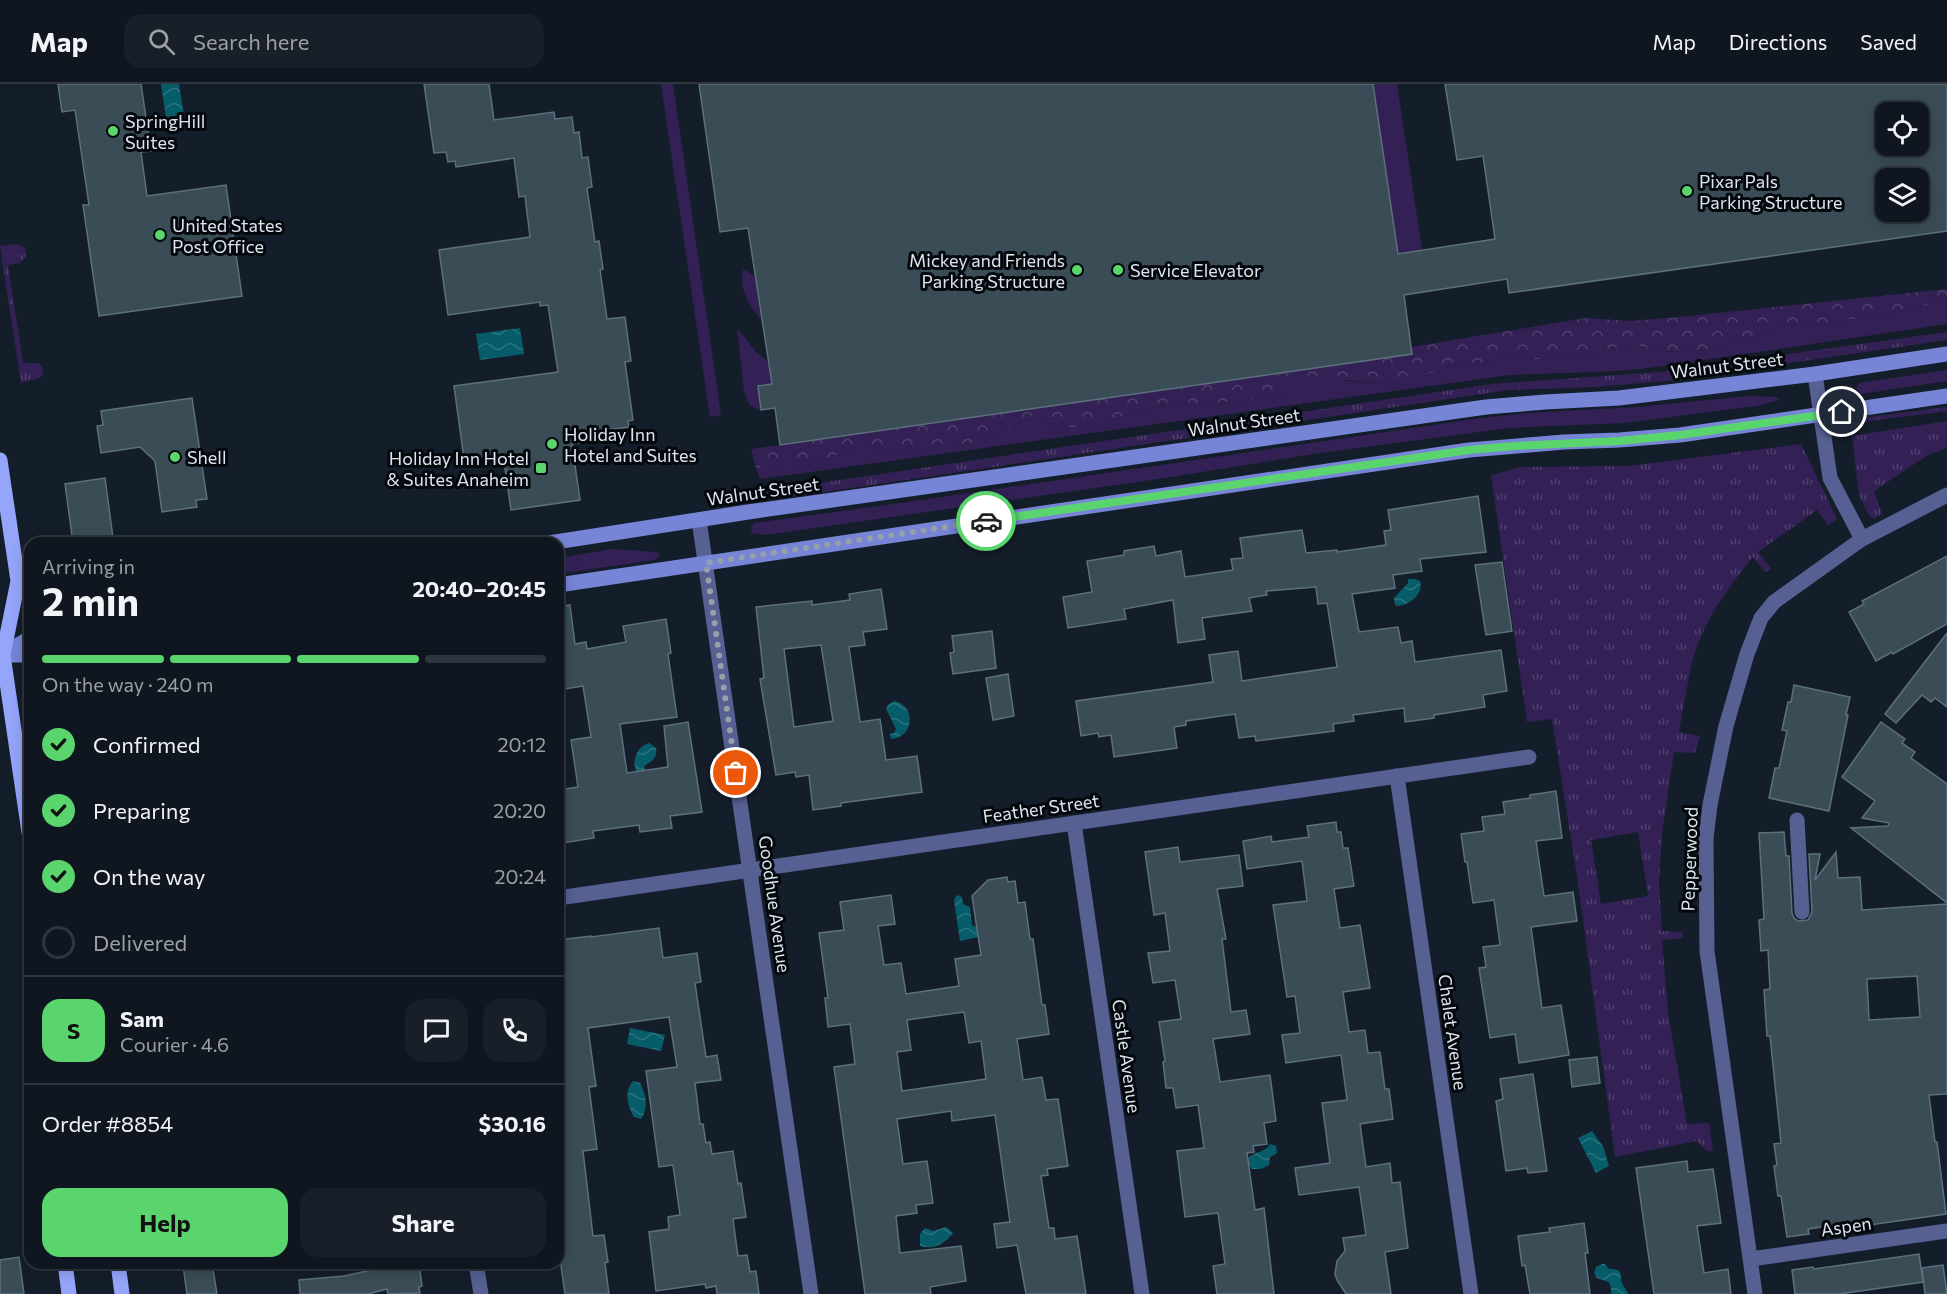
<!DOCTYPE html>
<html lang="en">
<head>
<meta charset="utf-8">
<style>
	:root { --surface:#0f1620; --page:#181f29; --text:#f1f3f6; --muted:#9b9fa5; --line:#2f353e; --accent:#5ad56e }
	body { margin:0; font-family:Commissioner,sans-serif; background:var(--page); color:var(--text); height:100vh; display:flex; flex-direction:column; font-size:22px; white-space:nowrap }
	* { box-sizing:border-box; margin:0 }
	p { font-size:20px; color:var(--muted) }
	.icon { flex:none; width:33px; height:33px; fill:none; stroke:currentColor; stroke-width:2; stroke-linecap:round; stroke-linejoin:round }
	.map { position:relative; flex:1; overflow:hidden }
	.panel { position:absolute; left:24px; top:453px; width:540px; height:732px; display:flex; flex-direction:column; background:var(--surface); border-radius:18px; box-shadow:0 3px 15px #0003,0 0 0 2px var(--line) }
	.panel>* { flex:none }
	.tools { position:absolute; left:1875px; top:18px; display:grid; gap:12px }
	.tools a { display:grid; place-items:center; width:54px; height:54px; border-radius:12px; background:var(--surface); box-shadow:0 3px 15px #0003,0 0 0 2px var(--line); font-size:30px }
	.pin { position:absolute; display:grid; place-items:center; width:51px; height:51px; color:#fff; margin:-26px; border:3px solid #fff; border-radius:50%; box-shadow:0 2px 6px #0007 }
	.courier { position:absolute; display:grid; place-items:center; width:60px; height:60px; margin:-30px; border:4px solid #5ad56e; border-radius:50%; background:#fff; color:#222; box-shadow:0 2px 8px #0007 }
	.overview em { font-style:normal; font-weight:700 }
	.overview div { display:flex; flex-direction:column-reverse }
	.overview { display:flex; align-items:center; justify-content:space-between; height:102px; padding:0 18px }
	h1 { font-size:39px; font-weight:700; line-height:45px }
	.bar { display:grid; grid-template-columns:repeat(4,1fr); gap:9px 6px; align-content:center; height:72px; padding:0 18px }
	.bar i { height:8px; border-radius:4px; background:var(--line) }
	.bar .active { background:var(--accent) }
	.bar p { grid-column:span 4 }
	.line { display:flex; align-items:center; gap:15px; padding:0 18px; border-top:2px solid var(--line) }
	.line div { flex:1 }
	.round { display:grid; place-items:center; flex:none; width:63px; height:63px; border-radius:18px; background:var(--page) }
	ol { padding:0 18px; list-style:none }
	li { display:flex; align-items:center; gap:18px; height:66px }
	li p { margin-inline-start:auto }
	li .icon { padding:6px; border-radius:50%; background:var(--accent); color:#111; stroke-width:4 }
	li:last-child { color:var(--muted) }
	li i { width:33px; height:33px; border:3px solid var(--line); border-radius:50% }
	.button { display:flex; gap:12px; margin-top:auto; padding:12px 18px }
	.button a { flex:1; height:69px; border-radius:18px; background:var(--accent); color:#111; font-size:24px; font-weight:700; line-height:69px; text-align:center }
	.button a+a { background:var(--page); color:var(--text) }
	header { display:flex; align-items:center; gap:36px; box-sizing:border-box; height:84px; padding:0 30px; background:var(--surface); border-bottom:2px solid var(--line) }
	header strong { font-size:28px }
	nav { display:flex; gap:33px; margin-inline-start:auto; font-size:21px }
	.search { width:420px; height:54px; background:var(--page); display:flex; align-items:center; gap:15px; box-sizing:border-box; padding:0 21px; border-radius:18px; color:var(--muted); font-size:22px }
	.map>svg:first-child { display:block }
	.grass { fill:url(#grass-tufts); fill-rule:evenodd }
	.forest { fill:url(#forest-crowns) }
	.green { fill:#332156 }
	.water { fill:url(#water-waves) }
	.building { fill:#3a4d57; stroke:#5d707b; stroke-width:1.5; fill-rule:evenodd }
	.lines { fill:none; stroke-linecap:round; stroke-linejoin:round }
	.street { stroke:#566093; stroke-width:15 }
	.secondary { stroke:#7785d7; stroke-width:15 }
	.primary { stroke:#95a5fa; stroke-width:15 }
	.done { stroke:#979fa9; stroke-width:6; stroke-dasharray:0 10.8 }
	.route { stroke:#5ad56e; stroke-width:8 }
	.poi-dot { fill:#5ad56e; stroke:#04080d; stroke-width:2 }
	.labels { text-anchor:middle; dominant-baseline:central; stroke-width:6; stroke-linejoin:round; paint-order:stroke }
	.poi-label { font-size:18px; fill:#dde4ed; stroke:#04080d; text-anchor:start }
	.street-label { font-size:18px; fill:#dde4ed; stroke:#04080d }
</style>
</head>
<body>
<header>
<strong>Map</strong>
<div class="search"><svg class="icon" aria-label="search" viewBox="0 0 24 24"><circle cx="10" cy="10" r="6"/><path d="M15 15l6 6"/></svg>Search here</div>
<nav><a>Map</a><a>Directions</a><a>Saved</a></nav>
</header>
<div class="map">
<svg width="1947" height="1210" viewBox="0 0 1947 1210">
	<defs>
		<pattern id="grass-tufts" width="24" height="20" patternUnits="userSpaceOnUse" patternTransform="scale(1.5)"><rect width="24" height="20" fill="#332156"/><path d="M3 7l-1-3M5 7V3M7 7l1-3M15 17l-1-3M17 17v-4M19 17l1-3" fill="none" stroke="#50416f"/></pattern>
		<pattern id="forest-crowns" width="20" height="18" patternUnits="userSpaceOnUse" patternTransform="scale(1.5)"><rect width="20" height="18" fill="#332156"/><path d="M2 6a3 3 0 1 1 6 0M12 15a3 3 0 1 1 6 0" fill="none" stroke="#50416f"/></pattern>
		<pattern id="water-waves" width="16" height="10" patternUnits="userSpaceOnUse" patternTransform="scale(1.5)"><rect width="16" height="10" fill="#065d69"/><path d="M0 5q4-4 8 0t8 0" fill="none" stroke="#2a747f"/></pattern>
	</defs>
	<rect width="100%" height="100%" fill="#141e2b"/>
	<g class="grass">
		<path d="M17 160 25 164 26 172 20 179 8 181 23 279H38C44 284 45 288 40 294L21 299 0 162Z"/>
		<polygon points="1947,248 1947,256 1667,297 1594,303 1509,306 791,413 787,406 777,408 778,413 764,415 758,408 1492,300 1660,288"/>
		<polygon points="1947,323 1947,327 1855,339 1862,334"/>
		<polygon points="1947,337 1947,364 1928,371 1874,407 1882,430 1875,434 1870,433 1859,412 1852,352"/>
		<path d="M1801 360 1837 435 1828 441 1817 426 1758 468 1771 485 1765 488 1753 473C1726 506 1700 542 1691 583 1686 605 1683 627 1679 648L1700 652 1695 669 1674 668 1662 749 1659 799 1662 847 1682 848 1683 854 1662 856 1668 929 1687 1040 1709 1039 1713 1067H1707L1697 1057 1615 1073 1578 799 1552 635 1527 638 1491 391 1521 383 1629 382ZM1638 748 1648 812 1601 820 1591 756Z"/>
	</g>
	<polygon class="forest" points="1947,205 1947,218 1936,217 1917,225 1865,234 1777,243 1752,254 1699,268 1654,267 1634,260 1568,274 1528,276 1509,273 1481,281 1462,278 1412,296 1380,300 1349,296 1298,300 1278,312 1203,321 1176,317 1159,321 1096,342 1071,344 1029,335 969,360 952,364 914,369 862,363 807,381 756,384 751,365 1412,270 1411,263 1586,234 1629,237 1680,233"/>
	<g class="green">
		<polygon points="661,0 673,0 721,331 710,333"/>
		<polygon points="1373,0 1397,0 1426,192 1403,211"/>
		<path d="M743 186H746L755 193 761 236C749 221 739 206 743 186Z"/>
		<polygon points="1936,217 1947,218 1947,240 1649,284 1618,287 1509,291 760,395 756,384 807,381 862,363 914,369 952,364 969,360 1029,335 1071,344 1096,342 1159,321 1177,317 1204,321 1278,312 1298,300 1321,294 1380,300 1411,296 1462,278 1481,281 1509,273 1528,276 1568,274 1634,260 1654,267 1699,268 1752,254 1777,243 1865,234 1917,225"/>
		<polygon points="737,244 756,268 768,277 772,300 758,303 761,326 750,322 744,308"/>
		<polygon points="1947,286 1947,297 1861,310 1856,305 1859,299"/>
		<polygon points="1748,312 1776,313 1780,316 1756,322 1625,339 1509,344 1313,370 1165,394 765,451 752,449 751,444 754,439 901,419 1481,334 1528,329 1638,323"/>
		<polygon points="613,465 657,468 660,472 654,476 558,490 558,474"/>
	</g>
	<g class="water">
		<polygon points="161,0 179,0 185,38 167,41"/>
		<polygon points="520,244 524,270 480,276 476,250"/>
		<path d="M1408 495H1416L1420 497C1424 510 1409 522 1397 522L1395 521 1394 514 1408 499Z"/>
		<path d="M894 617C917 621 914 654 891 655L890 650 894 649 896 645 886 625 888 621Z"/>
		<path d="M649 659 656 664C658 674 652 677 644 682L645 687 637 689C631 678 636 663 649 659Z"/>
		<polygon points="957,811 962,813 963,820 970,823 972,841 977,843 979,853 960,857 954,816"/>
		<polygon points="630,944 665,951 661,967 627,960"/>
		<path d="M633 997 640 999C646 1010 649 1024 641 1035L634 1033C627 1022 624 1007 633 997Z"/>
		<polygon points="1592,1047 1603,1062 1609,1082 1596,1089 1578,1054"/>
		<path d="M1270 1060 1276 1062 1277 1069 1270 1073 1269 1081 1261 1085H1252L1248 1080V1074C1255 1067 1265 1069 1270 1060Z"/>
		<path d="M946 1143 953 1149C945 1160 933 1166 920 1162V1150L925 1144 933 1147Z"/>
		<path d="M1602 1180H1605L1609 1185C1626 1185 1618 1192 1623 1201 1625 1204 1627 1207 1628 1210H1611V1204L1609 1198 1597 1194 1594 1189 1596 1183Z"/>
	</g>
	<g class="building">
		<polygon points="58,0 141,0 151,67 141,68 147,112 226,101 242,212 99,232 83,121 89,121 75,26 62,28"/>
		<polygon points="424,0 489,0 494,36 554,28 555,35 572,33 574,49 579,48 582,74 588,73 592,103 587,104 595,158 599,157 603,185 600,186 607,235 625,233 631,277 625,278 633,336 628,337 629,343 605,346 606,355 572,360 580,416 511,426 503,370 464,375 454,302 558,288 548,221 540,222 540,218 448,231 439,166 530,153 525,112 519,113 514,74 456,83 455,77 448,78 446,68 434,69"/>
		<path d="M699 0H1373L1398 170 1495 155 1483 72 1457 76 1445 0H1947V147L1509 209 1507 195 1404 211 1412 270 780 361 775 324 761 326 758 302 772 300 748 144 720 148ZM1886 28H1918V62H1886ZM1886 94H1918V128H1886Z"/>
		<polygon points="192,314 207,415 196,416 197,423 162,428 155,377 140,363 101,369 97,342 103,341 101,327"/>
		<polygon points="105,394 113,454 73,459 65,400"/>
		<polygon points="1478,412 1486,468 1420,475 1422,487 1393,491 1395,504 1352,510 1359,548 1398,543 1401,559 1412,557 1415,578 1501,566 1507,607 1483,611 1485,623 1434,631 1434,634 1405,638 1404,624 1353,631 1354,637 1333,640 1334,647 1256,657 1255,652 1239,654 1235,630 1186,637 1186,641 1174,643 1177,664 1114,673 1111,651 1099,653 1098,649 1081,652 1076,617 1213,598 1209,571 1238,567 1242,597 1337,583 1327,519 1318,520 1316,503 1266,507 1267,511 1249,514 1252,527 1202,534 1205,555 1178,559 1173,516 1124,525 1126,535 1068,544 1063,513 1092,508 1087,477 1124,471 1124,467 1154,462 1156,472 1181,467 1185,493 1233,486 1231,475 1243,474 1240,454 1302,446 1306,469 1337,466 1337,468 1386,461 1384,447 1391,446 1388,426"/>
		<polygon points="1947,472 1947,540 1893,570 1892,568 1876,577 1849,528 1864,520 1862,517"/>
		<polygon points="1502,478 1512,547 1486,551 1475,481"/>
		<path d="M881 505 887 545 863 548 865 561 849 563 860 638 880 635 886 676 917 672 922 708 841 719V722L813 726 809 691 796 693 795 688 776 691 760 595 764 594 756 523 812 517V521L850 516 849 510ZM821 561 833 637 794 643 784 565Z"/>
		<polygon points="570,521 575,560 586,558 587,565 626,558 623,542 666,535 671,569 668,570 677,633 620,640 627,689 668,683 664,642 688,638 702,728 670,732 672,744 640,748 639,741 593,747 594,754 563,759 558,724 558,706 578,703 571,656 591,653 583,602 558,606 558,522"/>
		<polygon points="992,547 996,584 953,590 950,569 954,568 952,552"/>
		<polygon points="1947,549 1947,623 1935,614 1931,618 1922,611 1896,639 1885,630"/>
		<polygon points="1008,590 1014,632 993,636 986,594"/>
		<polygon points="1794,601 1850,613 1846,631 1848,631 1829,727 1769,714 1775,684 1779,684 1787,647 1782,646 1788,618 1791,618"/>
		<polygon points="1881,638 1905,655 1902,659 1915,668 1911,674 1947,700 1947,819 1851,744 1888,742 1889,739 1862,734 1875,717 1842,693"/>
		<polygon points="1556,707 1562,754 1536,757 1544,812 1573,808 1577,837 1531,843 1542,924 1561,921 1569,971 1519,979 1515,950 1490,954 1479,884 1486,883 1483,863 1500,861 1494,816 1473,819 1467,778 1465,778 1461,750 1484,747 1482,733 1505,730 1503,718 1530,714 1530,711"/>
		<polygon points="1336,738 1337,748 1341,748 1343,764 1348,764 1354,802 1334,805 1340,844 1360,841 1370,904 1343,908 1349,948 1365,946 1368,969 1380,968 1385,1005 1389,1005 1393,1035 1360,1040 1366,1083 1390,1079 1392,1099 1400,1098 1408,1164 1385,1168 1391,1210 1346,1210 1337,1196 1335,1190 1337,1177 1345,1167 1343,1154 1366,1151 1359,1103 1299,1111 1295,1084 1330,1079 1322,1019 1347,1016 1341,971 1286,979 1282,951 1300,949 1295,912 1287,913 1273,821 1307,817 1302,777 1247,785 1243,757 1271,752 1272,758 1309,753 1307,742"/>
		<path d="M1784 748 1786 772H1789L1792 829 1794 834 1798 837 1808 836 1812 828 1809 770H1820L1815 796 1836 768 1838 794 1860 793 1862 826 1947 820V1010L1929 1011 1935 1058H1937L1946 1130 1870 1141V1136L1808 1145 1809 1150 1787 1153 1781 1112H1778L1774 1082 1777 1081 1774 1060 1781 1059 1770 952H1767L1764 906 1770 905 1768 866 1761 867 1759 836 1764 835 1759 749ZM1917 892 1920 933 1869 936 1867 895Z"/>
		<polygon points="1178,763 1180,778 1239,771 1243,802 1217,805 1226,855 1222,855 1231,928 1246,926 1250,950 1213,955 1220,998 1270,991 1276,1037 1264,1039 1267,1060 1253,1062 1254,1068 1247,1069 1255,1126 1264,1124 1274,1210 1217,1210 1213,1182 1225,1180 1218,1129 1185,1133 1177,1067 1204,1064 1198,1021 1176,1024 1173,1004 1166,1004 1163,978 1165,977 1159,938 1181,935 1175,896 1153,899 1148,869 1170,867 1165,829 1154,831 1145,768"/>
		<path d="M1007 793 1008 798 1015 797 1018 819 1025 818 1030 855H1033L1042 921H1045L1049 950 1017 955 1023 996 1042 993 1046 1016 1058 1015 1068 1082 1047 1085 1048 1091 1041 1092 1049 1144H1054L1055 1155 1077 1152 1086 1210H1026L1017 1161 997 1164 994 1140 1010 1138 995 1031 952 1037 951 1027 897 1035 903 1080 927 1077 933 1119 916 1121 917 1129 896 1132 900 1169 961 1162 966 1197 930 1203 931 1210H865L834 983 855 980 850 940 828 943 825 914H828L819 849 844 846 840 818 891 811 895 840 878 842 884 881 901 879 906 910 959 902 955 875 981 871 972 812 988 796ZM964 928 969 959 981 957 986 995 902 1007 897 968 911 966 907 936Z"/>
		<polygon points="659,844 663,874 697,869 701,898 695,899 706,973 717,971 721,996 695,999 700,1040 703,1040 706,1059 710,1058 712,1070 733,1067 738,1100 741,1099 746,1133 733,1135 738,1172 747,1171 750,1188 756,1187 759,1210 717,1210 716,1202 706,1204 705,1200 656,1207 649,1148 669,1145 668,1133 680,1131 673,1081 659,1083 646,987 677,983 669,933 588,944 596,1002 589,1003 597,1065 583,1067 593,1152 604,1151 608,1178 605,1179 609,1210 565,1210 558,1161 558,1060 561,1060 558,1037 558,856 591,852 591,853"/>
		<polygon points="1597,973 1600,999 1572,1003 1569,976"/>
		<polygon points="1533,990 1547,1087 1528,1089 1527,1084 1506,1087 1496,1017 1503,1015 1500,995"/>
		<polygon points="1687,1077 1688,1088 1713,1085 1721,1139 1697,1142 1704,1189 1728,1185 1731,1210 1654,1210 1636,1084"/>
		<polygon points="1584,1139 1588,1169 1585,1169 1590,1210 1530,1210 1525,1181 1522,1182 1518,1152 1550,1148 1549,1144"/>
		<polygon points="1919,1170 1923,1198 1839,1210 1795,1210 1792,1186 1813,1183 1814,1185"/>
		<polygon points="19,1173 24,1210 0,1210 0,1176"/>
		<polygon points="195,1179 212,1179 217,1210 187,1210 183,1181"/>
		<polygon points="385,1179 419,1179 422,1202 419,1203 420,1209 388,1210 387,1205 368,1210 300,1210 299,1196 344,1192 385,1183"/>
		<polygon points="1943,1181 1947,1210 1925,1210 1922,1184"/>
	</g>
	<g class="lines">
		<g class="street">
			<polyline points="1815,290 1830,394 1862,455"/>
			<polyline points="699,436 811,1210"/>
			<polyline points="1397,692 1471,1210"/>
			<polyline points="1797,736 1802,828"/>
			<polyline points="1074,739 1142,1210"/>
			<polyline points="558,814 1529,673"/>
			<polyline points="1751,1175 1947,1147"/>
			<polyline points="476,1179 481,1210"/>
			<polyline points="1755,1210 1707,867 1706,754 1710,721 1726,642 1747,570 1761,534 1774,518 1862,455 1947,411"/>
		</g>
		<g class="secondary">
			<polyline points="549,459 748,428 1486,323 1545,318 1619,314 1815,290 1947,270"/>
			<polyline points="558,501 1469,366 1564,358 1619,356 1680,351 1947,312"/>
			<polyline points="3,571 30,571"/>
			<polyline points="0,572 30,554"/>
		</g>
		<g class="primary">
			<polyline points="0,376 18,497 3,571 30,755"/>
			<polyline points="65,1179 69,1210"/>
			<polyline points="118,1179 122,1210"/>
		</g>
	</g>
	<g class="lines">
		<polyline class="done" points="736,689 706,479 986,437"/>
		<polyline class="route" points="986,437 1469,366 1514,362 1619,357 1680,351 1842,328"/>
	</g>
	<g class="poi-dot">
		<circle cx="113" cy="47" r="6"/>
		<circle cx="1687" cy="107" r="6"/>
		<circle cx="160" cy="151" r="6"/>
		<circle cx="1077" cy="186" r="6"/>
		<circle cx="1118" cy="186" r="6"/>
		<circle cx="552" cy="360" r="6"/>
		<circle cx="175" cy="373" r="6"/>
		<rect x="535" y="378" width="12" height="12" rx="3"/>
	</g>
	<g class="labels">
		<g class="poi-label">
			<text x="125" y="37">SpringHill<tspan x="125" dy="21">Suites</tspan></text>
			<text x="1699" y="97">Pixar Pals<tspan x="1699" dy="21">Parking Structure</tspan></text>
			<text x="172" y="141">United States<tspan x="172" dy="21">Post Office</tspan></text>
			<text x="1065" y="176" text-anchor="end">Mickey and Friends<tspan x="1065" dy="21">Parking Structure</tspan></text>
			<text x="1130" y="186">Service Elevator</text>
			<text x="564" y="350">Holiday Inn<tspan x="564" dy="21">Hotel and Suites</tspan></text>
			<text x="187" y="373">Shell</text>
			<text x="529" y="374" text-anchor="end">Holiday Inn Hotel<tspan x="529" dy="21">&amp; Suites Anaheim</tspan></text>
		</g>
		<g class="street-label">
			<text transform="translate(1727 281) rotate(-7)">Walnut Street</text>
			<text transform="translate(1244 338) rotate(-8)">Walnut Street</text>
			<text transform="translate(763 407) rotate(-8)">Walnut Street</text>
			<text transform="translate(1041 724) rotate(-8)">Feather Street</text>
			<text transform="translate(1689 775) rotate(-88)">Pepperwood</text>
			<text transform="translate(775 820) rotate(82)">Goodhue Avenue</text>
			<text transform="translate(1453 948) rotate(82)">Chalet Avenue</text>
			<text transform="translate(1127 972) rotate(82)">Castle Avenue</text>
			<text transform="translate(1846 1142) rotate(-8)">Aspen</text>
		</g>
	</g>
</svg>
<div class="tools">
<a><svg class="icon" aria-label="locate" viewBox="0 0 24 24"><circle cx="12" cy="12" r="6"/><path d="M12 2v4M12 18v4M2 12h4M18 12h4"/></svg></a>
<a><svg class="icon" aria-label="layers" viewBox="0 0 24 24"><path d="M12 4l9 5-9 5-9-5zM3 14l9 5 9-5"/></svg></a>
</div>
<div class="pin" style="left:736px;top:689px;background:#ea580c"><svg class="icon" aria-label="bag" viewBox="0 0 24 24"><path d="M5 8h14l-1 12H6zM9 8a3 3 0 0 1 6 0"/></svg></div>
<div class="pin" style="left:1842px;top:328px;background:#1f2937"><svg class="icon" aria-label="home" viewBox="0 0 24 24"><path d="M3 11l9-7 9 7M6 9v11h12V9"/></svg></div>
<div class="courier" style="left:986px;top:437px"><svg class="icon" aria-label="car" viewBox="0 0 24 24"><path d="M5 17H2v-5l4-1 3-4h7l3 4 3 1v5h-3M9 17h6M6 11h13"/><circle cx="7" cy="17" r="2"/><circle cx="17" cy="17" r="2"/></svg></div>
<section class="panel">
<div class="overview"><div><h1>2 min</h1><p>Arriving in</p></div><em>20:40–20:45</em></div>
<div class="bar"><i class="active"></i><i class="active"></i><i class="active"></i><i></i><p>On the way · 240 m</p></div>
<ol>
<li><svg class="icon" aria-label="check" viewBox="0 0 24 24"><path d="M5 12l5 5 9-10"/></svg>Confirmed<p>20:12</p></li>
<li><svg class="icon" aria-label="check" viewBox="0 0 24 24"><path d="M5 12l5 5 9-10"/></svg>Preparing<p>20:20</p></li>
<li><svg class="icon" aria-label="check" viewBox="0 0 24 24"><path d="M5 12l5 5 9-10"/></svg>On the way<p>20:24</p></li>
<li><i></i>Delivered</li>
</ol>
<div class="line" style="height:108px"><b class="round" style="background:var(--accent);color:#111">S</b><div><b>Sam</b><p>Courier · 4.6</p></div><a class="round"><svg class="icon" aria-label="chat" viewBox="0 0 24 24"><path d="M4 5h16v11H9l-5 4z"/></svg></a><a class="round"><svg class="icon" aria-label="phone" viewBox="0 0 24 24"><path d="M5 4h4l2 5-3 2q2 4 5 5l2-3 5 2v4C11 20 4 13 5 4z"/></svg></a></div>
<div class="line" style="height:78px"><div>Order #8854</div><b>$30.16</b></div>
<div class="button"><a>Help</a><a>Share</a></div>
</section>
</div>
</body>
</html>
